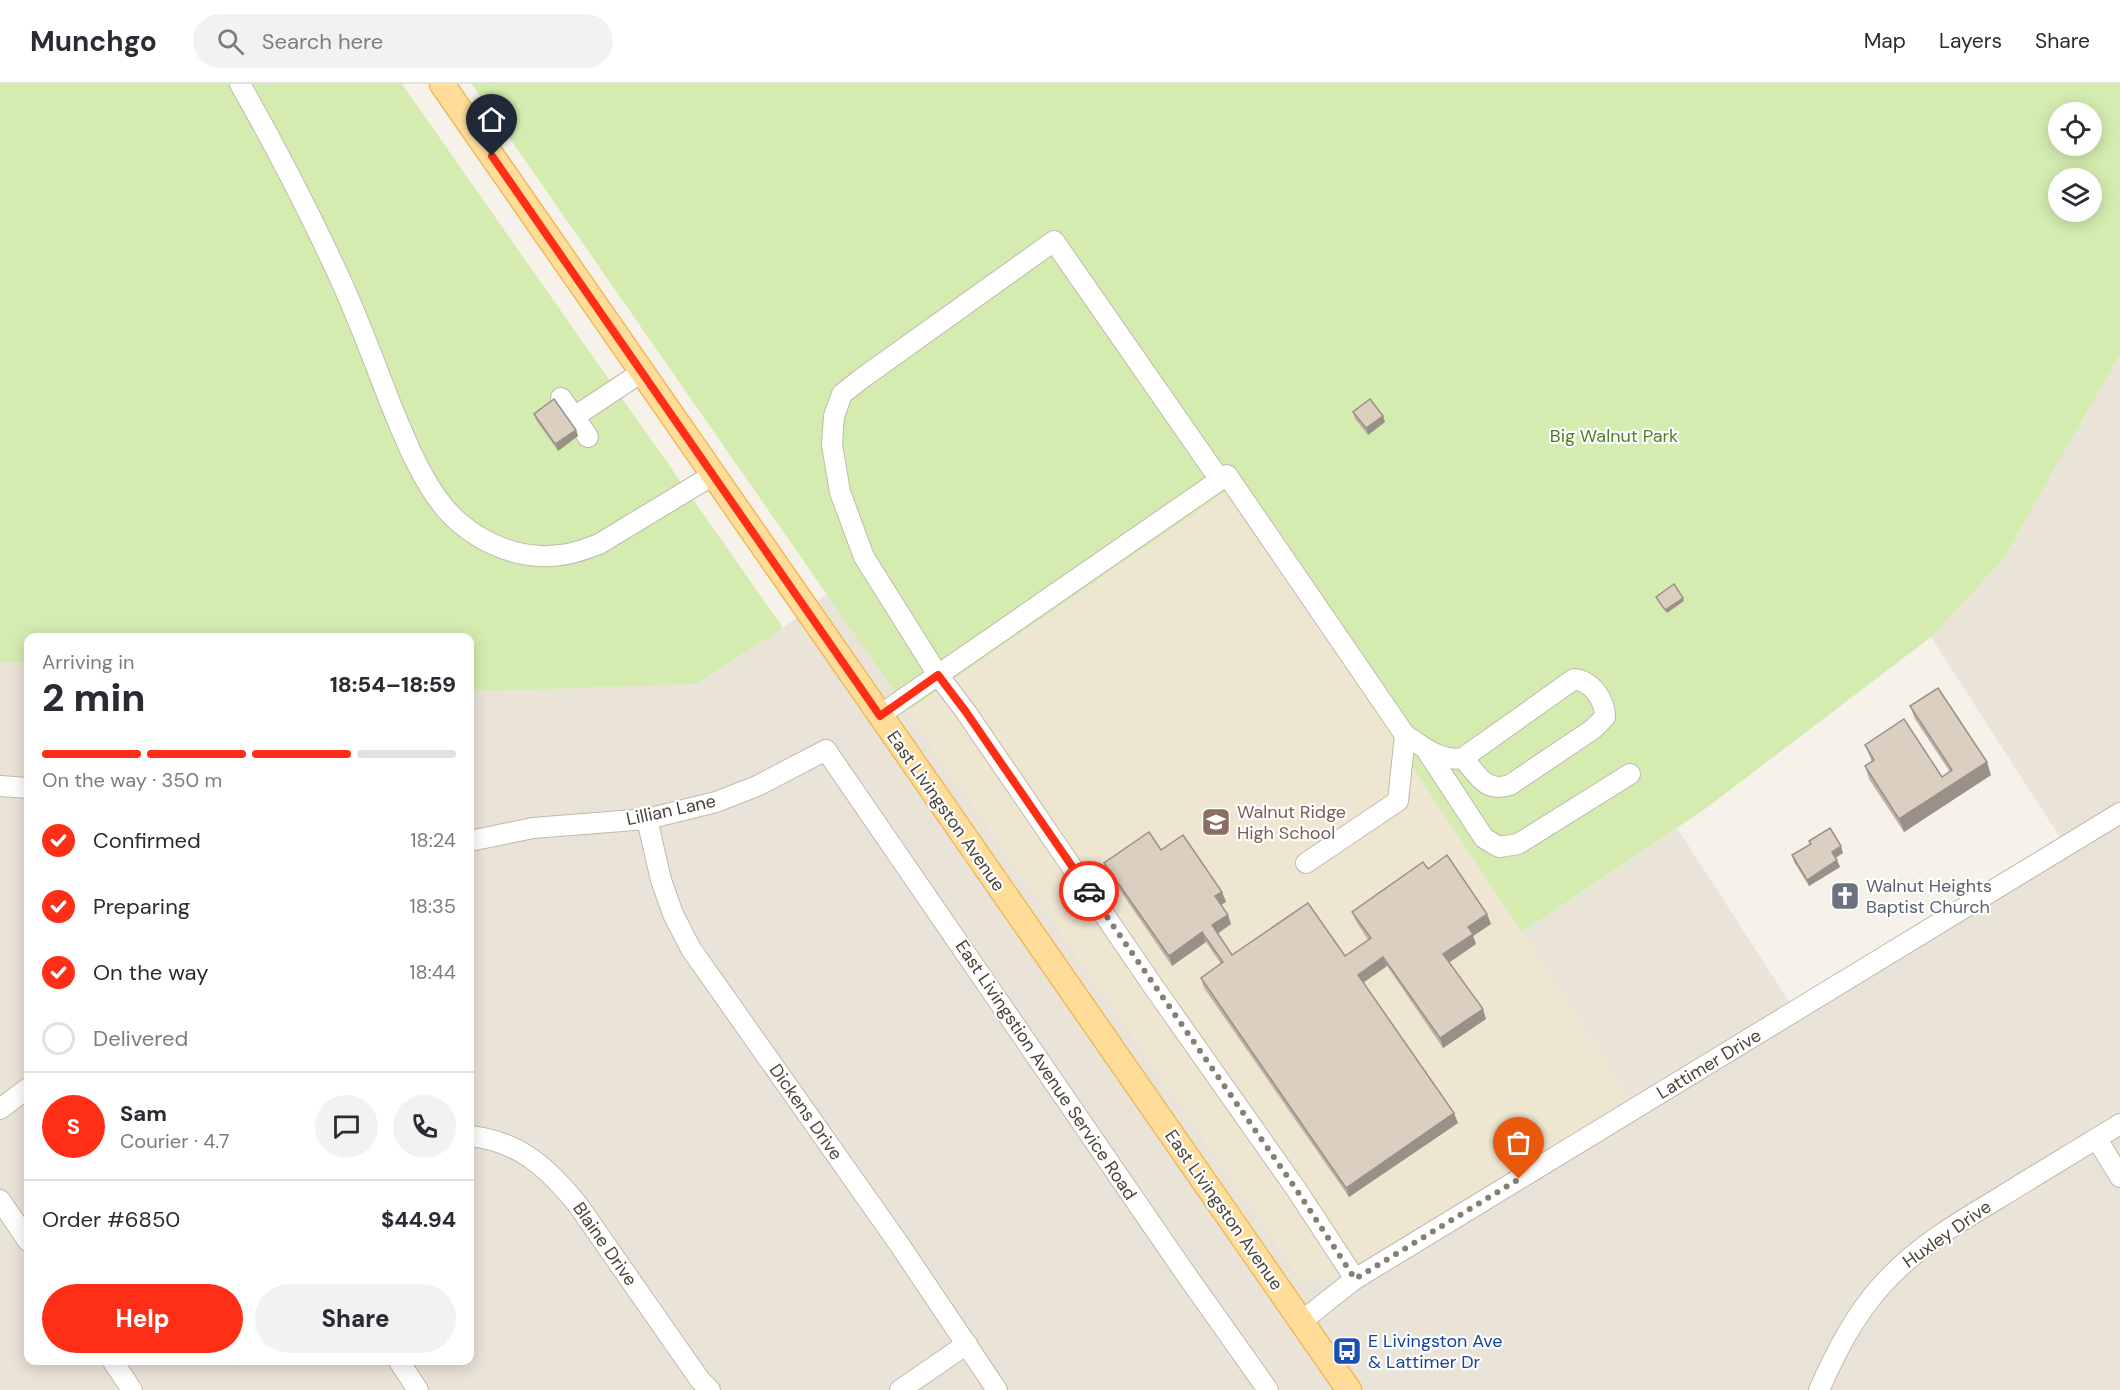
<!DOCTYPE html>
<html lang="en">
<head>
<meta charset="utf-8">
<style>
	:root { --surface:#fff; --page:#f2f2f3; --text:#2b2b33; --muted:#7c7c81; --line:#e1e1e2; --accent:#ff2e17 }
	body { margin:0; font-family:"DM Sans",sans-serif; background:var(--page); color:var(--text); height:100vh; display:flex; flex-direction:column; font-size:22px; white-space:nowrap }
	* { box-sizing:border-box; margin:0 }
	p { font-size:20px; color:var(--muted) }
	.icon { flex:none; width:33px; height:33px; fill:none; stroke:currentColor; stroke-width:2; stroke-linecap:round; stroke-linejoin:round }
	.map { position:relative; flex:1; overflow:hidden }
	.drawer { position:absolute; left:24px; top:549px; width:450px; height:732px; display:flex; flex-direction:column; background:var(--surface); border-radius:12px; box-shadow:0 3px 15px #0003 }
	.drawer>* { flex:none }
	.tools { position:absolute; left:2048px; top:18px; display:grid; gap:12px }
	.tools a { display:grid; place-items:center; width:54px; height:54px; border-radius:50%; background:var(--surface); box-shadow:0 3px 15px #0003; font-size:30px }
	.pin { position:absolute; display:grid; place-items:center; width:51px; height:51px; color:#fff; margin:-62px -26px; border-radius:50% 50% 50% 0; rotate:-45deg; box-shadow:0 0 6px #0007 }
	.pin .icon { rotate:45deg }
	.courier { position:absolute; display:grid; place-items:center; width:60px; height:60px; margin:-30px; border:4px solid #ff2e17; border-radius:50%; background:#fff; color:#222; box-shadow:0 2px 8px #0007 }
	.head em { font-style:normal; font-weight:800 }
	.head div { display:flex; flex-direction:column-reverse }
	.head { display:flex; align-items:center; justify-content:space-between; height:102px; padding:0 18px }
	h1 { font-size:39px; font-weight:800; line-height:45px }
	.bar { display:grid; grid-template-columns:repeat(4,1fr); gap:9px 6px; align-content:center; height:72px; padding:0 18px }
	.bar i { height:8px; border-radius:4px; background:var(--line) }
	.bar .current { background:var(--accent) }
	.bar p { grid-column:span 4 }
	.line { display:flex; align-items:center; gap:15px; padding:0 18px; border-top:2px solid var(--line) }
	.line div { flex:1 }
	.round { display:grid; place-items:center; flex:none; width:63px; height:63px; border-radius:32px; background:var(--page) }
	ol { padding:0 18px; list-style:none }
	li { display:flex; align-items:center; gap:18px; height:66px }
	li p { margin-inline-start:auto }
	li .icon { padding:6px; border-radius:50%; background:var(--accent); color:#fff; stroke-width:4 }
	li:last-child { color:var(--muted) }
	li i { width:33px; height:33px; border:3px solid var(--line); border-radius:50% }
	.action { display:flex; gap:12px; margin-top:auto; padding:12px 18px }
	.action a { flex:1; height:69px; border-radius:36px; background:var(--accent); color:#fff; font-size:24px; font-weight:800; line-height:69px; text-align:center }
	.action a+a { background:var(--page); color:var(--text) }
	header { display:flex; align-items:center; gap:36px; box-sizing:border-box; height:84px; padding:0 30px; background:var(--surface); border-bottom:2px solid var(--line) }
	header strong { font-size:28px }
	nav { display:flex; gap:33px; margin-inline-start:auto; font-size:21px }
	.search { width:420px; height:54px; background:var(--page); display:flex; align-items:center; gap:15px; box-sizing:border-box; padding:0 21px; border-radius:33px; color:var(--muted); font-size:22px }
	.map>svg:first-child { display:block }
	.residential { fill:#eae3d7 }
	.education { fill:#efe6d2 }
	.green { fill:#d4ecb0; fill-rule:evenodd }
	.lines { fill:none; stroke-linecap:round; stroke-linejoin:round }
	.minor-casing { stroke:#c2b9ab; stroke-width:22 }
	.major-casing { stroke:#ecbb61; stroke-width:27 }
	.minor { stroke:#fff; stroke-width:20 }
	.major { stroke:#fd9; stroke-width:24 }
	.wall { fill:#bcb2a6 }
	.shaded-wall { fill:#999187 }
	.building { fill:#dbcfc1; stroke:#999187; stroke-width:1.5 }
	.done { stroke:#867f75; stroke-width:6; stroke-dasharray:0 10.8 }
	.route { stroke:#ff2e17; stroke-width:8 }
	.labels { text-anchor:middle; dominant-baseline:central; stroke-width:4.5; stroke-linejoin:round; paint-order:stroke }
	.park-label { font-size:18px; fill:#4c8125; stroke:#fff }
	.street-label { font-size:18px; fill:#4a4237; stroke:#fff }
	.education-label { font-size:18px; fill:#785e54; stroke:#fff; text-anchor:start }
	.worship-label { font-size:18px; fill:#5b616d; stroke:#fff; text-anchor:start }
	.transit-label { font-size:18px; fill:#164399; stroke:#fff; text-anchor:start }
</style>
</head>
<body>
<header>
<strong>Munchgo</strong>
<div class="search"><svg class="icon" aria-label="search" viewBox="0 0 24 24"><circle cx="10" cy="10" r="6"/><path d="M15 15l6 6"/></svg>Search here</div>
<nav><a>Map</a><a>Layers</a><a>Share</a></nav>
</header>
<div class="map">
<svg width="2120" height="1306" viewBox="0 0 2120 1306">
	<rect width="100%" height="100%" fill="#f6f1e9"/>
	<polygon class="residential" points="2120,270 2120,1306 0,1306 0,578 28,579 28,1276 470,1276 470,606 494,607 696,600 783,544 827,510 1301,1195 1630,1015 1522,848 1677,744 1790,919 2061,755 1931,553 2002,477"/>
	<polygon class="education" points="1228,406 1522,848 1631,1015 1330,1196 1301,1195 908,627"/>
	<g class="green">
		<polygon points="0,0 402,0 783,544 696,600 494,607 470,606 470,554 28,554 28,579 0,578"/>
		<path d="M472 0H2120V270L2002 477 1931 553 1705 725 1522 848 1228 406 908 627ZM2058 28H2091V62H2058ZM2058 94H2091V128H2058Z"/>
	</g>
	<g class="lines">
		<g class="minor-casing">
			<g id="minor">
				<path d="M240 0C277 65 311 131 342 199 360 239 375 280 391 321 404 352 416 383 435 411 461 450 511 478 560 471 573 470 586 465 599 460L713 391"/>
				<polyline points="561,314 588,353"/>
				<polyline points="574,333 642,288"/>
				<polyline points="1220,396 1054,157 861,295 842,310 834,332 832,361 840,408 864,473 938,591 966,628 1153,902 1296,1105 1355,1195"/>
				<polyline points="880,631 1227,391 1405,651 1398,717 1306,779"/>
				<path d="M1405 651C1424 663 1440 678 1463 674L1574 595C1592 597 1605 616 1605 633L1593 645 1510 701C1485 709 1478 691 1463 674"/>
				<polyline points="1427,667 1484,754 1499,763 1518,760 1630,690"/>
				<polyline points="0,702 28,704"/>
				<polyline points="647,735 661,796 673,830 691,865 899,1160 997,1306"/>
				<polyline points="470,757 533,744 647,735 716,718 757,702 826,666 1183,1186 1268,1306"/>
				<polyline points="0,1025 28,1004"/>
				<path d="M470 1052C519 1057 548 1084 578 1121L700 1296 710 1306"/>
				<polyline points="2097,1055 2120,1093"/>
				<polyline points="0,1116 28,1157"/>
				<polyline points="1302,1237 1355,1195 2120,729"/>
				<polyline points="112,1276 132,1306"/>
				<polyline points="398,1276 418,1306"/>
				<polyline points="900,1306 967,1260"/>
				<path d="M1819 1306C1836 1268 1854 1232 1882 1201 1915 1164 1957 1139 1999 1114 2039 1089 2080 1065 2120 1040"/>
			</g>
		</g>
		<g class="major-casing">
			<polyline id="major" points="442,0 1349,1306"/>
		</g>
		<use href="#minor" class="minor"/>
		<use href="#major" class="major"/>
	</g>
	<g class="wall">
		<polygon points="1353,328 1383,332 1385,338 1368,351 1355,335"/>
		<polygon points="534,330 576,346 578,352 558,367 536,336"/>
		<polygon points="1910,622 1991,691 1904,748 1869,695 1865,682 1872,678 1865,661 1942,693 1950,688 1915,635"/>
		<polygon points="1809,757 1843,769 1836,774 1840,783 1809,802 1794,778 1792,771 1810,760"/>
		<polygon points="1161,766 1222,808 1226,818 1221,821 1228,831 1231,840 1218,850 1232,871 1345,872 1368,856 1356,837 1352,828 1428,785 1487,830 1491,840 1473,852 1476,860 1449,878 1486,935 1443,964 1387,882 1363,899 1458,1039 1349,1113 1204,904 1201,894 1221,880 1206,858 1172,882 1108,789 1104,779"/>
	</g>
	<g class="shaded-wall">
		<polygon points="1383,332 1385,338 1368,351 1366,344"/>
		<polygon points="576,346 578,352 558,367 555,360"/>
		<polygon points="1683,514 1684,517 1667,529 1665,526"/>
		<polygon points="1987,678 1991,691 1904,748 1899,735"/>
		<polygon points="1841,762 1843,769 1834,774 1832,768"/>
		<polygon points="1837,776 1840,783 1809,802 1807,796"/>
		<polygon points="1222,808 1226,818 1219,822 1215,812"/>
		<polygon points="1487,830 1491,840 1473,852 1476,860 1447,880 1443,870 1468,843"/>
		<polygon points="1228,831 1231,840 1215,851 1212,841"/>
		<polygon points="1202,848 1206,858 1172,882 1169,872"/>
		<polygon points="1383,873 1387,882 1361,900 1358,891"/>
		<polygon points="1483,925 1486,935 1443,964 1440,954"/>
		<polygon points="1454,1029 1458,1039 1349,1113 1346,1104"/>
	</g>
	<g class="building">
		<polygon points="554,315 576,346 555,360 534,330"/>
		<polygon points="1370,315 1383,332 1366,344 1353,328"/>
		<polygon points="1674,500 1683,514 1665,526 1656,513"/>
		<polygon points="1938,604 1987,678 1899,735 1865,682 1874,676 1865,661 1904,635 1942,693 1952,686 1910,622"/>
		<polygon points="1830,744 1841,762 1832,768 1837,776 1807,796 1792,771 1811,760 1809,757"/>
		<polygon points="1149,748 1161,766 1183,751 1222,808 1215,812 1228,831 1212,841 1232,871 1308,819 1345,872 1371,854 1352,828 1423,778 1428,785 1447,771 1487,830 1468,843 1473,850 1443,870 1483,925 1440,954 1383,873 1358,891 1454,1029 1346,1104 1201,894 1223,878 1202,848 1169,872 1104,779"/>
	</g>
	<g class="lines">
		<polyline class="done" points="1089,807 1296,1105 1355,1195 1519,1095"/>
		<polyline class="route" points="492,72 880,632 938,591 966,628 1089,807"/>
	</g>
	<defs>
		<g id="school-square" transform="scale(1.5)"><rect x="-9" y="-9" width="18" height="18" rx="4" fill="#8d6e63" stroke="#fff"/><path d="M0-5L7-2L0 1L-7-2ZM-4 1L0 2.5L4 1V4Q0 6-4 4Z" fill="#fff"/></g>
		<g id="church-square" transform="scale(1.5)"><rect x="-9" y="-9" width="18" height="18" rx="4" fill="#6b7280" stroke="#fff"/><path d="M-1.2-6h2.4v3.5h3.3v2.4h-3.3V6h-2.4V-.1h-3.3v-2.4h3.3Z" fill="#fff"/></g>
		<g id="bus-square" transform="scale(1.5)"><rect x="-9" y="-9" width="18" height="18" rx="4" fill="#1a4fb4" stroke="#fff"/><path d="M-5-6H5V4H4V6H2V4H-2V6H-4V4H-5ZM-3.5-4V0h7V-4ZM-3.5 1.2v1.5H-2V1.2ZM2 1.2v1.5H3.5V1.2Z" fill="#fff"/></g>
	</defs>
	<g fill-rule="evenodd">
		<use href="#school-square" x="1216" y="738"/>
		<use href="#church-square" x="1845" y="812"/>
		<use href="#bus-square" x="1347" y="1267"/>
	</g>
	<g class="labels">
		<g class="park-label">
			<text x="1614" y="352">Big Walnut Park</text>
		</g>
		<g class="street-label">
			<text transform="translate(671 726) rotate(-12)">Lillian Lane</text>
			<text transform="translate(946 727) rotate(55)">East Livingston Avenue</text>
			<text transform="translate(1709 980) rotate(-31)">Lattimer Drive</text>
			<text transform="translate(1046 986) rotate(56)">East Livingstion Avenue Service Road</text>
			<text transform="translate(806 1028) rotate(55)">Dickens Drive</text>
			<text transform="translate(1224 1126) rotate(55)">East Livingston Avenue</text>
			<text transform="translate(1947 1150) rotate(-35)">Huxley Drive</text>
			<text transform="translate(605 1160) rotate(55)">Blaine Drive</text>
		</g>
		<g class="education-label">
			<text x="1237" y="728">Walnut Ridge<tspan x="1237" dy="21">High School</tspan></text>
		</g>
		<g class="worship-label">
			<text x="1866" y="802">Walnut Heights<tspan x="1866" dy="21">Baptist Church</tspan></text>
		</g>
		<g class="transit-label">
			<text x="1368" y="1257">E Livingston Ave<tspan x="1368" dy="21">&amp; Lattimer Dr</tspan></text>
		</g>
	</g>
</svg>
<div class="tools">
<a><svg class="icon" aria-label="locate" viewBox="0 0 24 24"><circle cx="12" cy="12" r="6"/><path d="M12 2v4M12 18v4M2 12h4M18 12h4"/></svg></a>
<a><svg class="icon" aria-label="layers" viewBox="0 0 24 24"><path d="M12 4l9 5-9 5-9-5zM3 14l9 5 9-5"/></svg></a>
</div>
<div class="pin" style="left:1519px;top:1095px;background:#ea580c"><svg class="icon" aria-label="bag" viewBox="0 0 24 24"><path d="M5 8h14l-1 12H6zM9 8a3 3 0 0 1 6 0"/></svg></div>
<div class="pin" style="left:492px;top:72px;background:#1f2937"><svg class="icon" aria-label="home" viewBox="0 0 24 24"><path d="M3 11l9-7 9 7M6 9v11h12V9"/></svg></div>
<div class="courier" style="left:1089px;top:807px"><svg class="icon" aria-label="car" viewBox="0 0 24 24"><path d="M5 17H2v-5l4-1 3-4h7l3 4 3 1v5h-3M9 17h6M6 11h13"/><circle cx="7" cy="17" r="2"/><circle cx="17" cy="17" r="2"/></svg></div>
<section class="drawer">
<div class="head"><div><h1>2 min</h1><p>Arriving in</p></div><em>18:54–18:59</em></div>
<div class="bar"><i class="current"></i><i class="current"></i><i class="current"></i><i></i><p>On the way · 350 m</p></div>
<ol>
<li><svg class="icon" aria-label="check" viewBox="0 0 24 24"><path d="M5 12l5 5 9-10"/></svg>Confirmed<p>18:24</p></li>
<li><svg class="icon" aria-label="check" viewBox="0 0 24 24"><path d="M5 12l5 5 9-10"/></svg>Preparing<p>18:35</p></li>
<li><svg class="icon" aria-label="check" viewBox="0 0 24 24"><path d="M5 12l5 5 9-10"/></svg>On the way<p>18:44</p></li>
<li><i></i>Delivered</li>
</ol>
<div class="line" style="height:108px"><b class="round" style="background:var(--accent);color:#fff">S</b><div><b>Sam</b><p>Courier · 4.7</p></div><a class="round"><svg class="icon" aria-label="chat" viewBox="0 0 24 24"><path d="M4 5h16v11H9l-5 4z"/></svg></a><a class="round"><svg class="icon" aria-label="phone" viewBox="0 0 24 24"><path d="M5 4h4l2 5-3 2q2 4 5 5l2-3 5 2v4C11 20 4 13 5 4z"/></svg></a></div>
<div class="line" style="height:78px"><div>Order #6850</div><b>$44.94</b></div>
<div class="action"><a>Help</a><a>Share</a></div>
</section>
</div>
</body>
</html>
